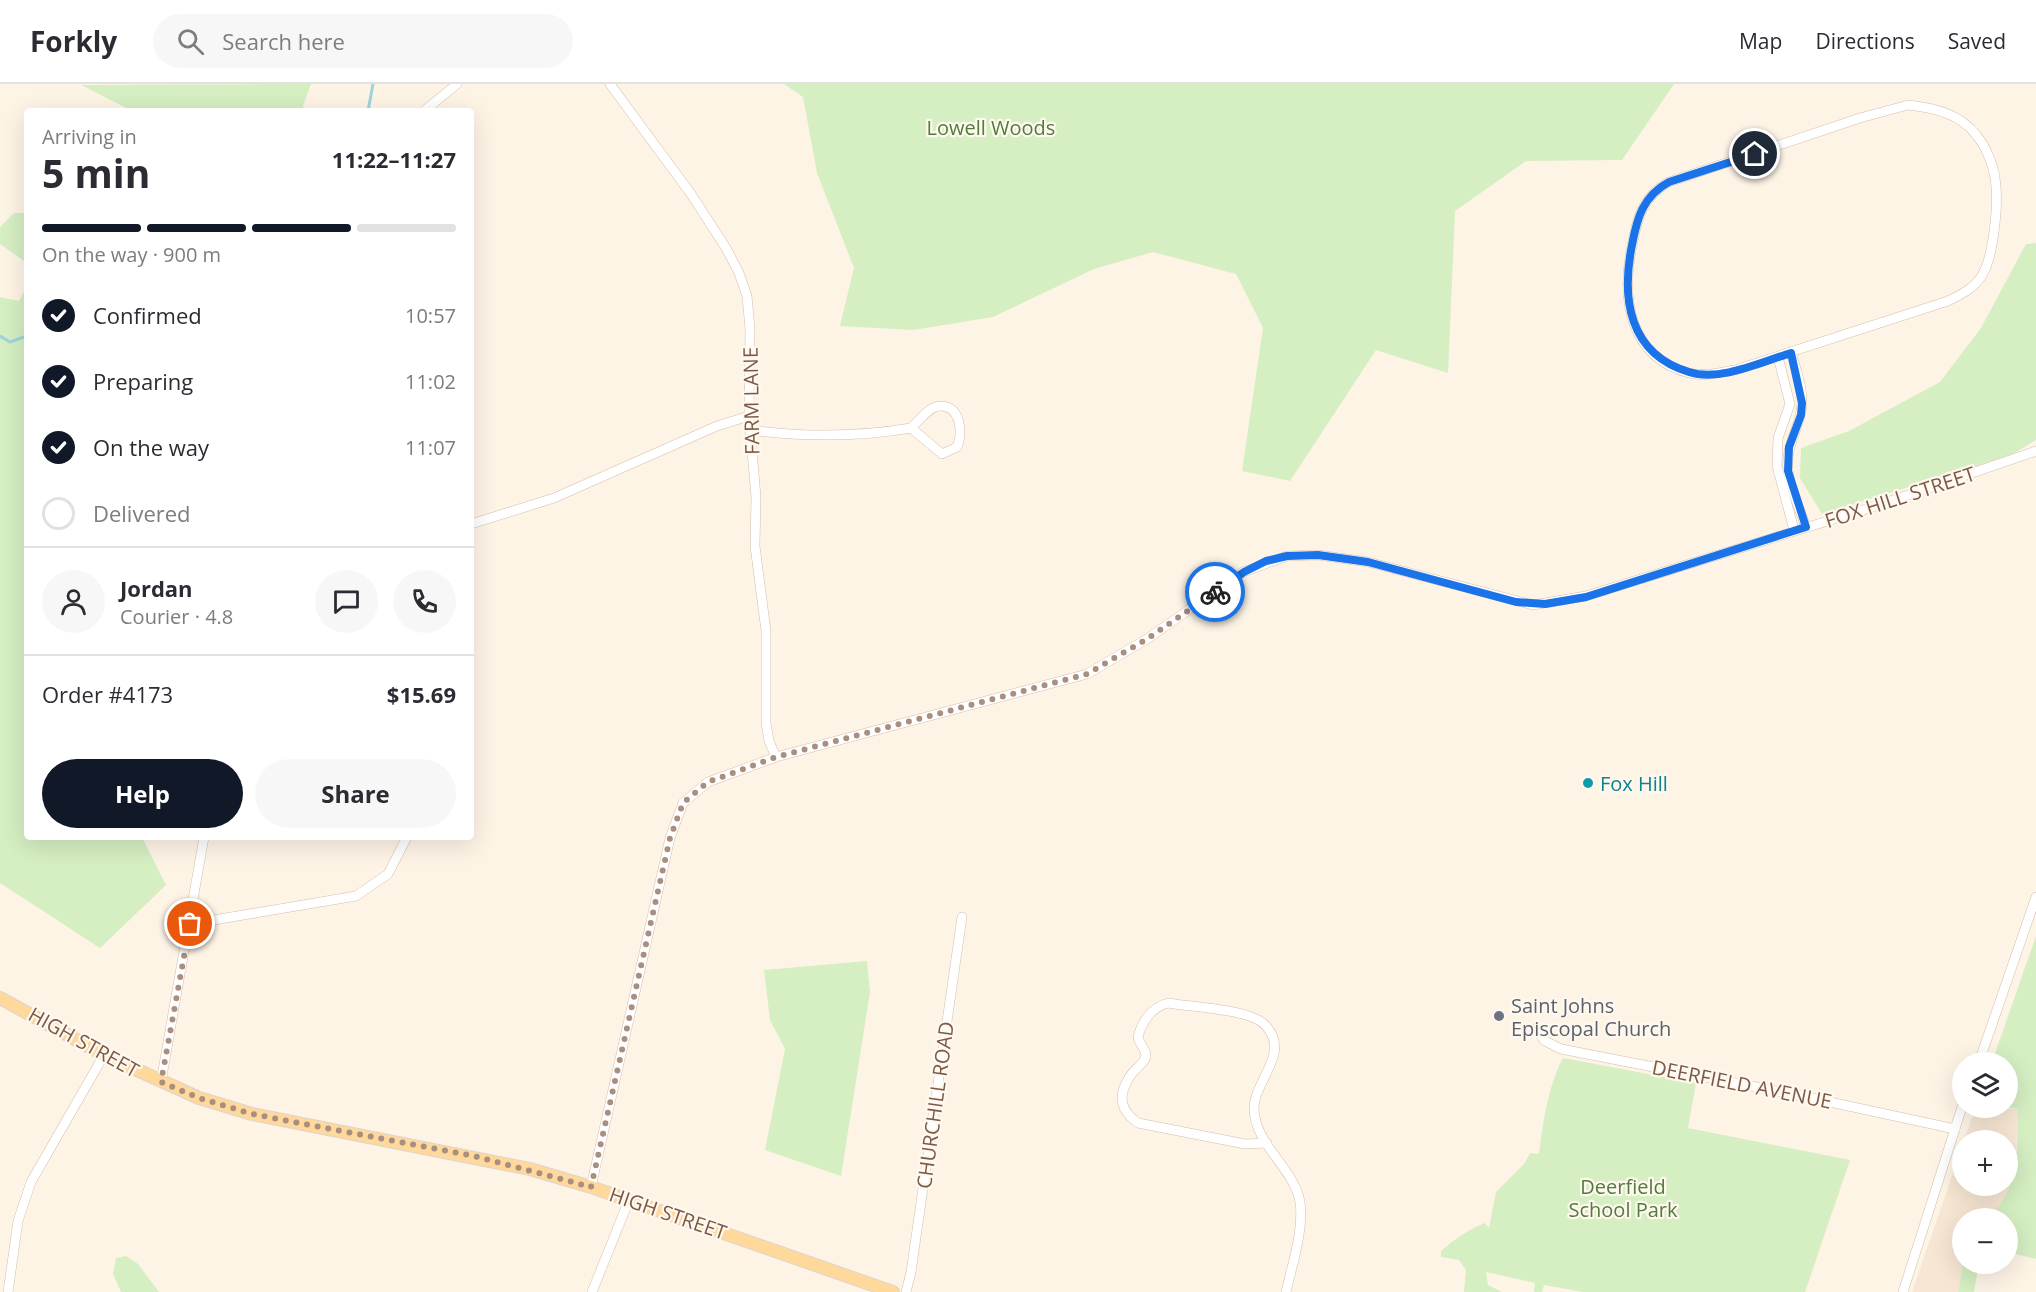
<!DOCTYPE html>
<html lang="en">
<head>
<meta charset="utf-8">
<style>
	:root { --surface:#fff; --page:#f7f7f7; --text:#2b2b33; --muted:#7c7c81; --line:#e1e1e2; --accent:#111827 }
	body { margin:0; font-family:"Open Sans",sans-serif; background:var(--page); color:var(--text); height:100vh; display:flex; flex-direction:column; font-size:22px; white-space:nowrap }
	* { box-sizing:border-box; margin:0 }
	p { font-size:20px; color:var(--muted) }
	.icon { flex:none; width:33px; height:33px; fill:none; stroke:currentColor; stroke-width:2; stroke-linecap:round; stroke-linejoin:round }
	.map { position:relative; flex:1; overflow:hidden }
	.details { position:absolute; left:24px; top:24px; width:450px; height:732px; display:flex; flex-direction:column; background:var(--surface); border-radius:6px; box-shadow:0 6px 24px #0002 }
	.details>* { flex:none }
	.tools { position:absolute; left:1952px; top:968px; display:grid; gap:12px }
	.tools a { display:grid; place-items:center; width:66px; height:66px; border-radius:50%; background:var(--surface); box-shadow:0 6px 24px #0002; font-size:30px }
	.pin { position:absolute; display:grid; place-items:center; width:51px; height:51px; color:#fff; margin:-26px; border:3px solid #fff; border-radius:50%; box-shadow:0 2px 6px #0007 }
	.courier { position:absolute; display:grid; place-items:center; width:60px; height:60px; margin:-30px; border:4px solid #1a73e8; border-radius:50%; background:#fff; color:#222; box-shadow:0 2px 8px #0007 }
	.head em { font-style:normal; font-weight:700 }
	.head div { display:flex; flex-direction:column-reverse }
	.head { display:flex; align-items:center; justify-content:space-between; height:102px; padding:0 18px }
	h1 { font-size:39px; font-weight:700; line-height:45px }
	.bar { display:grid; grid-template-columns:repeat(4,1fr); gap:9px 6px; align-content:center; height:72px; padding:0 18px }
	.bar i { height:8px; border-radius:4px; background:var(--line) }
	.bar .on { background:var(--accent) }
	.bar p { grid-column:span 4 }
	.line { display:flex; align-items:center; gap:15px; padding:0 18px; border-top:2px solid var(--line) }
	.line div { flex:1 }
	.round { display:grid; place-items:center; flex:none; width:63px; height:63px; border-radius:32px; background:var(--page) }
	ol { padding:0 18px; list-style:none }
	li { display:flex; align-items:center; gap:18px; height:66px }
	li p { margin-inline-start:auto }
	li .icon { padding:6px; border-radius:50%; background:var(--accent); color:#fff; stroke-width:4 }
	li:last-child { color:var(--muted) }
	li i { width:33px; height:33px; border:3px solid var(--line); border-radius:50% }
	.action { display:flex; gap:12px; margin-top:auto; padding:12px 18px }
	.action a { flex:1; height:69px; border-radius:36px; background:var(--accent); color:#fff; font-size:24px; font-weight:700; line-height:69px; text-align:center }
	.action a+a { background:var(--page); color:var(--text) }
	header { display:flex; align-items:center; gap:36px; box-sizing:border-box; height:84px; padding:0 30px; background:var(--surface); border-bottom:2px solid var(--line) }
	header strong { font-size:28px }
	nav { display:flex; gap:33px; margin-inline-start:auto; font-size:21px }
	.search { width:420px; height:54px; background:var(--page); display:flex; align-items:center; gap:15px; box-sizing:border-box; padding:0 21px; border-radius:33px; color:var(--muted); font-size:22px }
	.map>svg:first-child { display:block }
	.residential { fill:#f7e6d3 }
	.green { fill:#d5eec2 }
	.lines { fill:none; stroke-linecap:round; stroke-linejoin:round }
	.stream { stroke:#9dd5de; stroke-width:3 }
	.minor-casing { stroke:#d4bdad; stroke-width:10 }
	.major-casing { stroke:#ddd4cf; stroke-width:14 }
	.minor { stroke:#fff; stroke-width:9 }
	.major { stroke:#ffd89c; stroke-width:12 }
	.done { stroke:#a98f7f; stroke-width:6; stroke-dasharray:0 10.8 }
	.route { stroke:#1a73e8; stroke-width:8 }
	.culture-dot { fill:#0f9aa8; stroke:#fff8ee; stroke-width:2 }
	.worship-dot { fill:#6b7280; stroke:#fff8ee; stroke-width:2 }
	.labels { text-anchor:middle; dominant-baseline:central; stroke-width:4.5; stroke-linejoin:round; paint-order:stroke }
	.park-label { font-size:20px; fill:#507c3c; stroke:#fff8ee }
	.street-label { font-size:20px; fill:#7b5947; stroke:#fff8ee }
	.culture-label { font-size:20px; fill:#0d838f; stroke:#fff8ee; text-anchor:start }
	.worship-label { font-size:20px; fill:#5b616d; stroke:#fff8ee; text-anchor:start }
</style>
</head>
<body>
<header>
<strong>Forkly</strong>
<div class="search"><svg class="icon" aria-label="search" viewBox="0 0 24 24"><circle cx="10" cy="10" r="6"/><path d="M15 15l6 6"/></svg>Search here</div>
<nav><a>Map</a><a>Directions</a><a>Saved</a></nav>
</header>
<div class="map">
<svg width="2036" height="1208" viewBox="0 0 2036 1208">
	<rect width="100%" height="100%" fill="#fef4e6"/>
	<polygon class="residential" points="1976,1023 2018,1025 2015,1092 2001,1121 1991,1134 1962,1134 1963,1179 1958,1208 1912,1208 1962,1063 1962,1101 2007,1101 2007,1056 1964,1056"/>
	<g class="green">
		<polygon points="311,0 303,22 304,27 132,27 81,1"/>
		<polygon points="784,0 1674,0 1622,76 1526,77 1455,127 1448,289 1376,266 1290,397 1242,387 1263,244 1236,190 1153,168 1094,185 993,233 913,246 840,242 854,184 817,89 803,13"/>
		<polygon points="14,129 27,129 27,179 0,160 0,143"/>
		<polygon points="2036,159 2036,356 2011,371 1822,430 1800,394 1801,364 1849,347 1940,298 1981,244 2026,160"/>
		<polygon points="27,202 27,753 142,753 166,801 100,864 0,799 0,213 19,217"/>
		<path d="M2036 852V1175L2007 1168V1134H1991C2021 1095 2016 1072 2018 1025L2006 1023 2007 978H1992Z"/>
		<polygon points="867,877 870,908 841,1092 765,1066 785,965 770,936 764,886"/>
		<path d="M1563 974 1696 999 1688 1044 1850 1076 1805 1208H1583L1544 1201 1542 1208H1534L1535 1199 1486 1188 1488 1201 1502 1208H1464L1466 1186 1459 1176 1441 1173V1167C1455 1155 1467 1146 1485 1139L1489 1144 1496 1108 1524 1080 1530 1069 1539 1070C1543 1039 1548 1002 1563 974Z"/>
		<polygon points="126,1172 138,1180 159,1208 121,1208 113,1190 116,1174"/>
		<polygon points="1963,1179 1979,1179 1974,1208 1958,1208"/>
	</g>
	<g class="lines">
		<g class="stream">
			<polyline points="368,27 373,0"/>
			<polyline points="0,252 10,258 27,252"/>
		</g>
		<g class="minor-casing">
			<g id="minor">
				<polyline points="610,0 691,110 726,164 739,189 747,212 750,245 749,332 756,413 755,462 766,547 766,639 769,657 776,673"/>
				<path d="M1908 21C1935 24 1961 30 1977 52 1986 63 1993 80 1995 94 1999 117 1994 174 1981 193 1973 205 1960 211 1948 217L1735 286C1720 288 1704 293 1689 289 1629 273 1621 214 1632 162 1637 134 1643 112 1669 98L1860 34Z"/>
				<polyline points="424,27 457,0"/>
				<path d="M1791 269C1797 288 1806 312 1800 332 1795 351 1786 365 1788 386 1790 405 1800 425 1806 443"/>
				<polyline points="1778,273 1790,320 1778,354 1777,382 1794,446"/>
				<path d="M750 346C803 353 858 353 911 344L942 370 957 363C963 350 961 322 941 322 930 321 919 337 911 344"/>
				<polyline points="471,440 554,414 717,342 749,332"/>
				<polyline points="190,840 356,812 388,790 407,753"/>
				<polyline points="1535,945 1545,957 1561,965 1802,1012 1955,1045"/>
				<polyline points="1979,978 2036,813"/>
				<polyline points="161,998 204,753"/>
				<path d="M1267 1059 1245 1060 1138 1039C1121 1027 1117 1013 1129 994 1132 987 1141 982 1145 975 1149 967 1139 961 1138 953 1142 937 1152 923 1168 919 1191 923 1250 925 1265 941 1292 969 1254 996 1254 1025 1255 1061 1294 1084 1300 1118 1304 1146 1292 1181 1286 1208"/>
				<polyline points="591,1103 670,754 683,719 708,698 776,673 1087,590 1147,555 1243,488 1287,472 1318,471 1368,478 1533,521 1586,512 1879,421 2036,367"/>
				<polyline points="8,1208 18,1137 31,1098 104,971"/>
				<polyline points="592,1208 629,1116"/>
				<polyline points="906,1208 911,1188 962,833"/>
				<polyline points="1903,1208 1962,1023"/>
			</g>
		</g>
		<g class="major-casing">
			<polyline id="major" points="0,914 104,971 199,1014 252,1030 530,1085 591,1103 893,1208"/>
		</g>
		<use href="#minor" class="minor"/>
		<use href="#major" class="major"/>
	</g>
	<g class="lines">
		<polyline class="done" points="190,840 161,998 199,1014 252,1030 474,1072 591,1103 670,754 683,719 708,698 776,673 1087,590 1147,555 1215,508"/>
		<path class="route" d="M1215 508 1244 488 1266 477 1287 472 1318 471 1368 478 1516 518 1545 520 1586 513 1806 443 1788 387 1789 363 1801 331 1802 319 1791 269C1761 278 1720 298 1689 288 1629 270 1621 215 1632 161 1637 134 1643 112 1669 98L1755 70"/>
	</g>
	<circle class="culture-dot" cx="1588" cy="699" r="6"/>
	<circle class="worship-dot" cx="1499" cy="932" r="6"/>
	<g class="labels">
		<g class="park-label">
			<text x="991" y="43">Lowell Woods</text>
			<text x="1623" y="1102">Deerfield<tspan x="1623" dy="23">School Park</tspan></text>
		</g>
		<g class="street-label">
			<text transform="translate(751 317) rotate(-91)">FARM LANE</text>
			<text transform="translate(1900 413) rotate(-18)">FOX HILL STREET</text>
			<text transform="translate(84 958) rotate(29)">HIGH STREET</text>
			<text transform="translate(1742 1000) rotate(11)">DEERFIELD AVENUE</text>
			<text transform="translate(935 1021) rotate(-82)">CHURCHILL ROAD</text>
			<text transform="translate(668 1129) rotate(19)">HIGH STREET</text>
		</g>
		<g class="culture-label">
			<text x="1600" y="699">Fox Hill</text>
		</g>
		<g class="worship-label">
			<text x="1511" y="921">Saint Johns<tspan x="1511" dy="23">Episcopal Church</tspan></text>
		</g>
	</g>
</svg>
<div class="tools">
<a><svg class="icon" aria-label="layers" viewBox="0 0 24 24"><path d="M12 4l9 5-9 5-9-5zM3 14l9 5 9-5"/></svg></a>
<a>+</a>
<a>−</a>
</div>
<div class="pin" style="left:190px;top:840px;background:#ea580c"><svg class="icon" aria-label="bag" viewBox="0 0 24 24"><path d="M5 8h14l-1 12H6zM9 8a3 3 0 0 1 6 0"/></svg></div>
<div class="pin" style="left:1755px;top:70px;background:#1f2937"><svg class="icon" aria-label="home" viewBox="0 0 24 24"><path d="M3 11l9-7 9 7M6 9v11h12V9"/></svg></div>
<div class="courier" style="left:1215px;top:508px"><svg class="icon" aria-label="bike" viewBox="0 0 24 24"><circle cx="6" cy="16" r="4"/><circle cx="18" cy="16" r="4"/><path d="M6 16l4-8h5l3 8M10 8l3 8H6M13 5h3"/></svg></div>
<section class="details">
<div class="head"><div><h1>5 min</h1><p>Arriving in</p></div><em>11:22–11:27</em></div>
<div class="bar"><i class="on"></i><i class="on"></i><i class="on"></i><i></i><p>On the way · 900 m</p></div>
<ol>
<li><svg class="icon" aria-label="check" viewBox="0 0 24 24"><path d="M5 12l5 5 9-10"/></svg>Confirmed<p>10:57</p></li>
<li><svg class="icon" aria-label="check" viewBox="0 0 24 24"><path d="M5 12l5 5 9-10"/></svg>Preparing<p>11:02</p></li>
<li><svg class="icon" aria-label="check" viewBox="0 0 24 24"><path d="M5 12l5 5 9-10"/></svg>On the way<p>11:07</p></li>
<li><i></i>Delivered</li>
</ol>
<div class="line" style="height:108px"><a class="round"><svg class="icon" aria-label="person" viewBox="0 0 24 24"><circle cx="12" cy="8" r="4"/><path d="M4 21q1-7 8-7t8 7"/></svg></a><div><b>Jordan</b><p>Courier · 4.8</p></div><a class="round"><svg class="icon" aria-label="chat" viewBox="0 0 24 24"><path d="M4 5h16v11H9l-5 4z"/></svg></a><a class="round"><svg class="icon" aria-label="phone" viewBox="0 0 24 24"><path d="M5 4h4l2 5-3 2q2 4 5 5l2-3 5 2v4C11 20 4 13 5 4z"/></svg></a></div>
<div class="line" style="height:78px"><div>Order #4173</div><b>$15.69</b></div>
<div class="action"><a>Help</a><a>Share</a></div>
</section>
</div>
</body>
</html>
